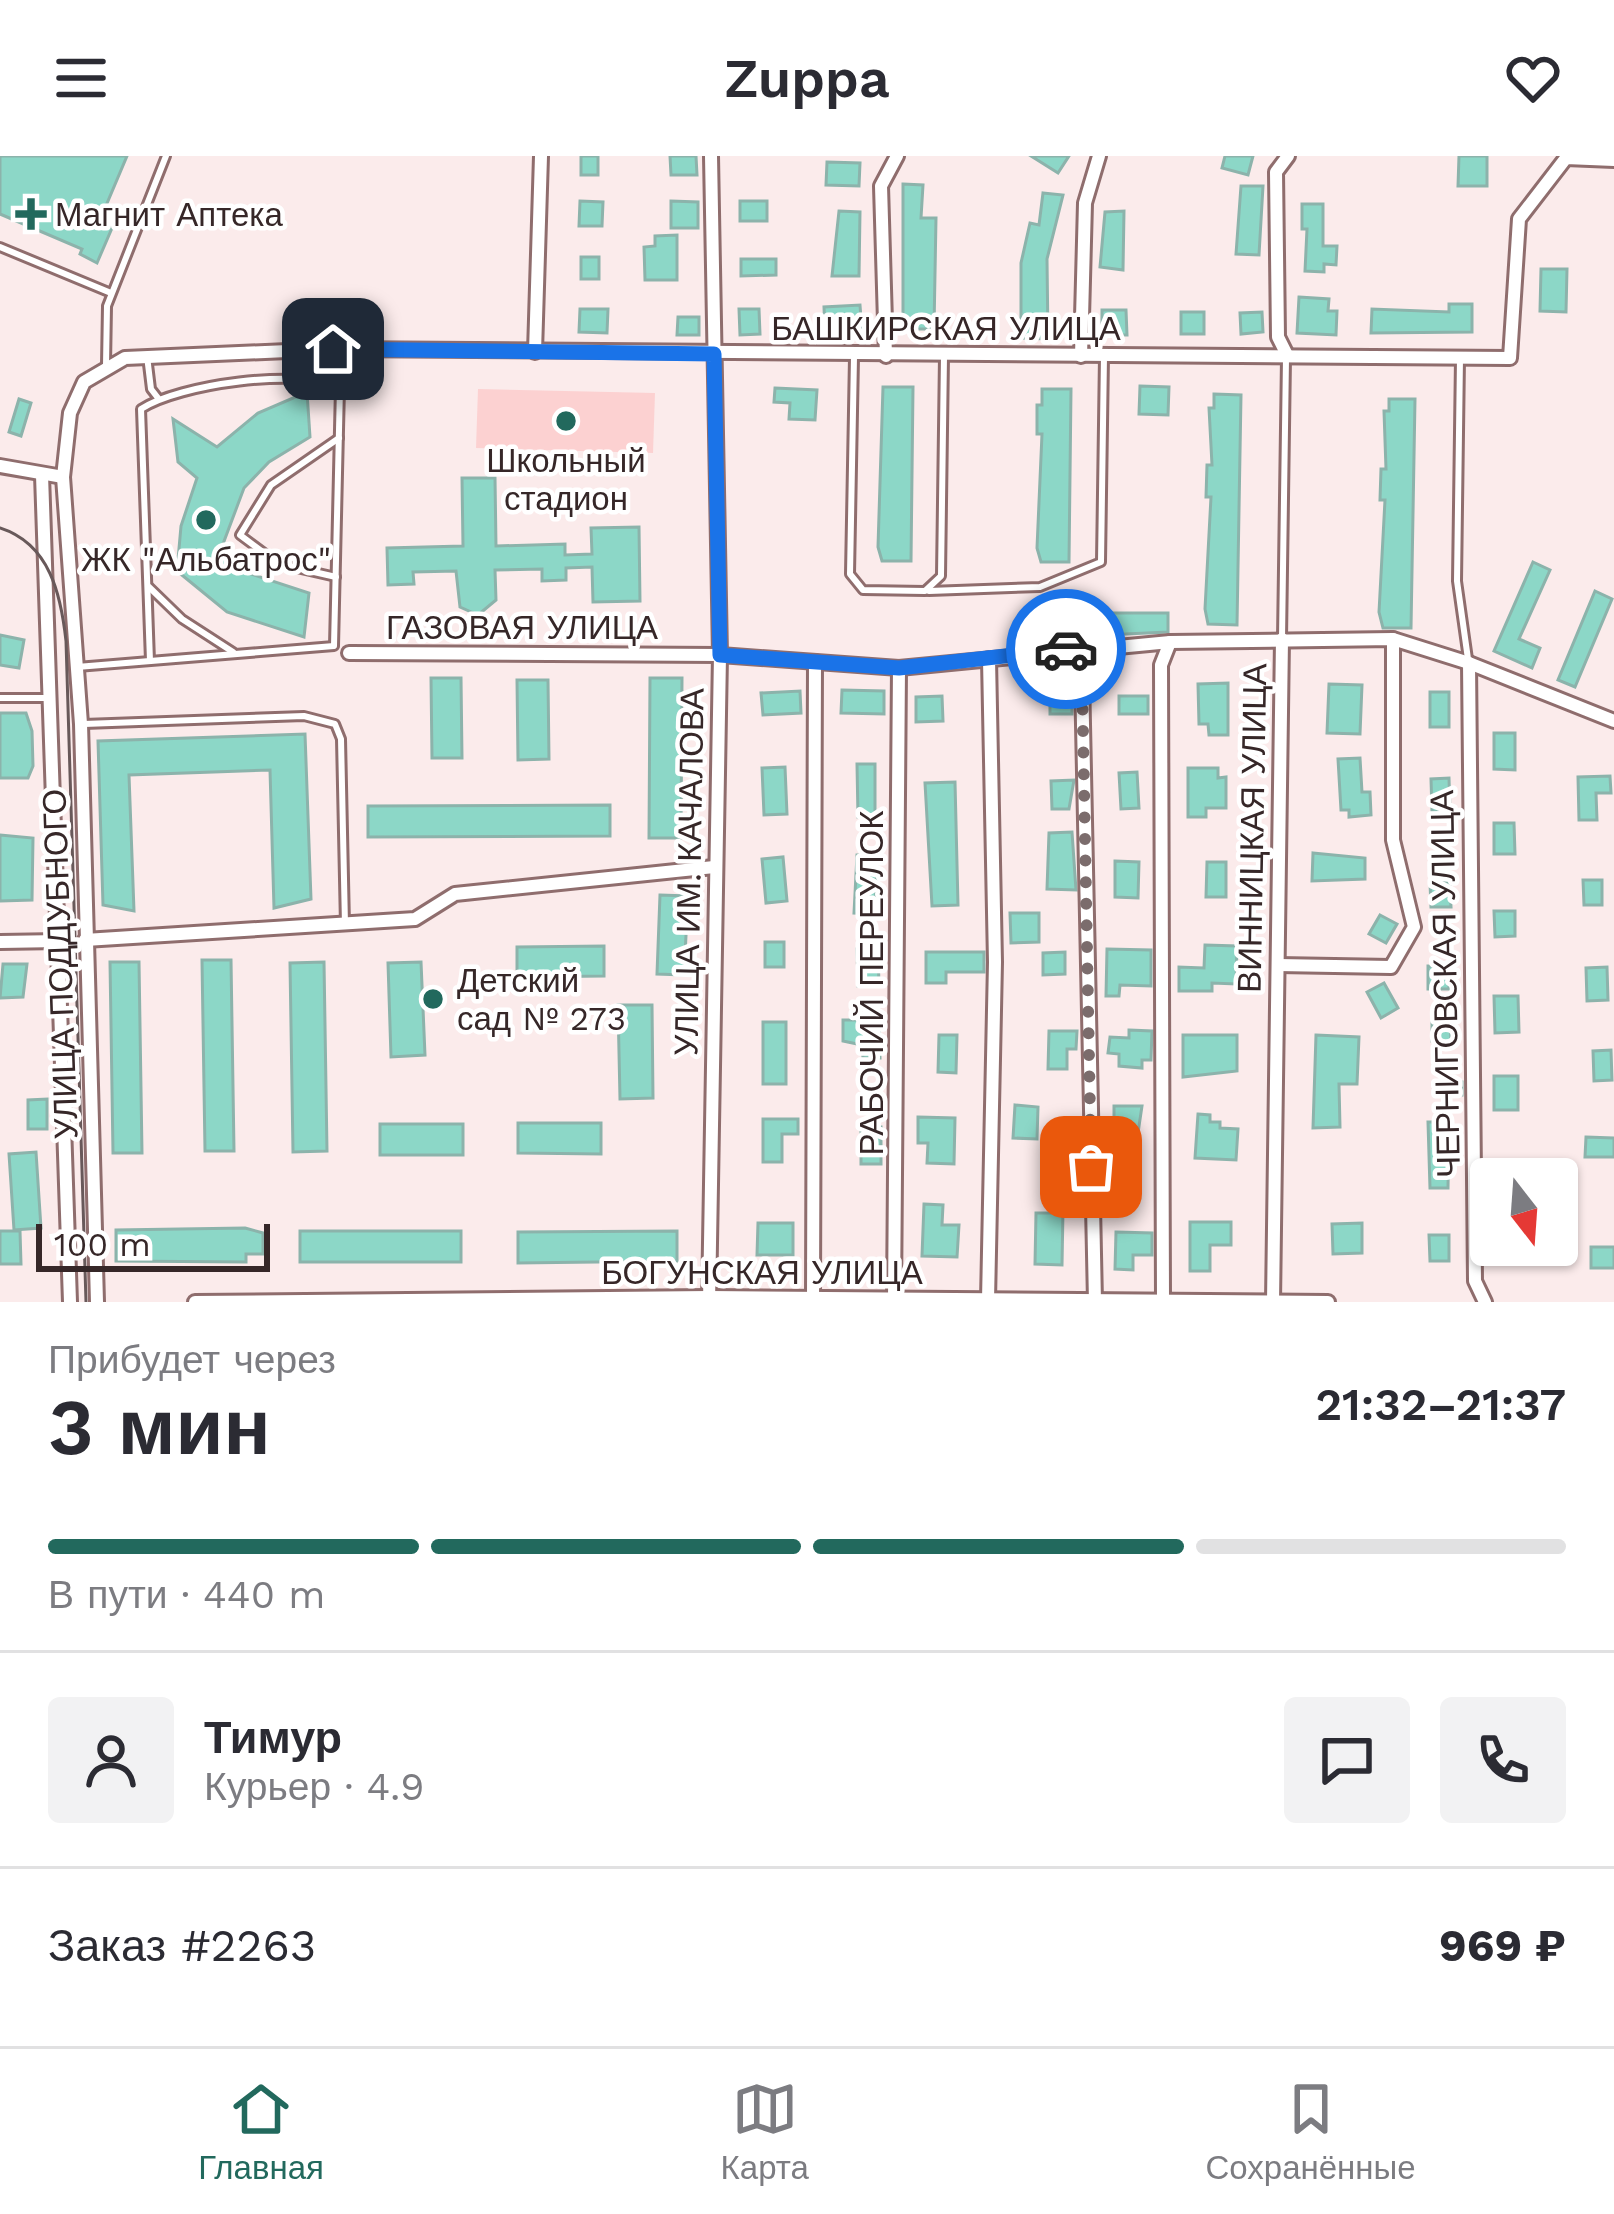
<!DOCTYPE html>
<html lang="ru">
<head>
<meta charset="utf-8">
<style>
	:root { --surface:#fff; --page:#f2f2f3; --text:#2b2b33; --muted:#7c7c81; --line:#e1e1e2; --accent:#22695d }
	body { margin:0; font-family:"Work Sans",sans-serif; background:var(--page); color:var(--text); height:100vh; display:flex; flex-direction:column; font-size:45px; white-space:nowrap }
	* { box-sizing:border-box; margin:0 }
	p { font-size:39px; color:var(--muted) }
	.icon { flex:none; width:66px; height:66px; fill:none; stroke:currentColor; stroke-width:2; stroke-linecap:round; stroke-linejoin:round }
	.map { position:relative; height:1146px; overflow:hidden }
	.panel { display:flex; flex-direction:column; background:var(--surface); flex:1 }
	.panel>* { flex:none }
	.needle { width:78px; rotate:163deg }
	.tools { position:absolute; left:1470px; top:1002px; display:grid; gap:24px }
	.tools a { display:grid; place-items:center; width:108px; height:108px; border-radius:12px; background:var(--surface); box-shadow:0 3px 9px #0004; font-size:60px }
	.scale { position:absolute; left:36px; bottom:30px; width:234px; box-sizing:border-box; padding-left:12px; border:6px solid #362728; border-top:0; font-size:33px; line-height:42px; white-space:nowrap; color:#362728; -webkit-text-stroke:9px #fff; paint-order:stroke }
	.pin { position:absolute; display:grid; place-items:center; width:102px; height:102px; color:#fff; margin:-51px; border-radius:24px; box-shadow:0 6px 18px #0006 }
	.courier { position:absolute; display:grid; place-items:center; width:120px; height:120px; margin:-60px; border:9px solid #1a73e8; border-radius:50%; background:#fff; color:#222; box-shadow:0 3px 15px #0007 }
	.summary em { font-style:normal; font-weight:600 }
	.summary div { display:flex; flex-direction:column-reverse }
	.summary { display:flex; align-items:center; justify-content:space-between; height:204px; padding:0 48px }
	h1 { font-size:78px; font-weight:600; line-height:90px }
	.bar { display:grid; grid-template-columns:repeat(4,1fr); gap:18px 12px; align-content:center; height:144px; padding:0 48px }
	.bar i { height:15px; border-radius:9px; background:var(--line) }
	.bar .active { background:var(--accent) }
	.bar p { grid-column:span 4 }
	.line { display:flex; align-items:center; gap:30px; padding:0 48px; border-top:3px solid var(--line) }
	.line div { flex:1 }
	.round { display:grid; place-items:center; flex:none; width:126px; height:126px; border-radius:12px; background:var(--page) }
	header { display:flex; justify-content:space-between; align-items:center; height:156px; padding:0 48px; background:var(--surface); font-size:54px; font-weight:600 }
	.menu { display:flex; justify-content:space-around; align-items:center; height:168px; border-top:3px solid var(--line); background:var(--surface); font-size:33px; color:var(--muted) }
	.menu a { display:grid; justify-items:center; gap:6px }
	.menu .active { color:var(--accent) }
	.map>svg:first-child { display:block }
	.green { fill:#fcd1d1 }
	.building { fill:#8cd7c7; stroke:#8cb3ab; stroke-width:3 }
	.lines { fill:none; stroke-linecap:round; stroke-linejoin:round }
	.lane-casing { stroke:#8f6d6d; stroke-width:12 }
	.street-casing { stroke:#8f6d6d; stroke-width:18 }
	.lane { stroke:#fff; stroke-width:6 }
	.street { stroke:#fff; stroke-width:12 }
	.tram { stroke:#68595a; stroke-width:3 }
	.done { stroke:#7b6c6c; stroke-width:12; stroke-dasharray:0 21.6 }
	.route { stroke:#1a73e8; stroke-width:15 }
	.poi-dot { fill:#22695d; stroke:#fff; stroke-width:4.5 }
	.labels { text-anchor:middle; dominant-baseline:central; stroke-width:9; stroke-linejoin:round; paint-order:stroke }
	.poi-label { font-size:33px; fill:#362728; stroke:#fff; text-anchor:start }
	.street-label { font-size:33px; fill:#362728; stroke:#fff }
</style>
</head>
<body>
<header><svg class="icon" aria-label="menu" viewBox="0 0 24 24"><path d="M4 6h16M4 12h16M4 18h16"/></svg>Zuppa<svg class="icon" aria-label="heart" viewBox="0 0 24 24"><path d="M12 20l-8-8c-3-5 5-10 8-4 3-6 11-1 8 4z"/></svg></header>
<div class="map">
<svg width="1614" height="1146" viewBox="0 0 1614 1146">
	<rect width="100%" height="100%" fill="#fbebeb"/>
	<polygon class="green" points="478,233 655,237 653,297 476,292"/>
	<g class="building">
		<polygon points="0,0 127,0 100,64 112,72 97,107 80,98 82,93 0,58"/>
		<rect x="581" y="0" width="17" height="19"/>
		<polygon points="670,0 696,0 697,19 671,19"/>
		<polygon points="1031,0 1069,0 1058,17"/>
		<polygon points="1225,0 1253,0 1248,19 1222,12"/>
		<polygon points="1459,0 1487,0 1487,30 1458,30"/>
		<polygon points="827,6 860,7 859,30 826,29"/>
		<polygon points="903,28 923,29 921,62 936,62 934,173 903,173"/>
		<polygon points="1241,30 1263,30 1259,99 1236,98"/>
		<polygon points="1043,37 1063,39 1047,103 1048,183 1021,182 1021,107 1030,67 1039,69"/>
		<polygon points="580,45 603,46 602,70 579,70"/>
		<polygon points="671,45 698,46 698,72 671,72"/>
		<rect x="740" y="45" width="27" height="20"/>
		<polygon points="1302,48 1323,48 1323,90 1337,90 1336,109 1324,108 1324,116 1305,115 1307,73 1302,73"/>
		<polygon points="839,55 860,56 859,120 832,120"/>
		<polygon points="1124,55 1123,114 1100,111 1105,56"/>
		<polygon points="677,79 677,124 645,124 644,91 655,90 655,80"/>
		<rect x="581" y="101" width="18" height="22"/>
		<polygon points="741,103 776,103 776,119 741,120"/>
		<polygon points="1541,113 1567,113 1566,156 1540,155"/>
		<polygon points="1299,141 1329,143 1328,155 1337,155 1336,179 1297,177"/>
		<polygon points="1449,148 1472,148 1472,176 1371,177 1372,153 1449,156"/>
		<polygon points="860,149 862,176 825,178 824,151"/>
		<polygon points="580,153 608,153 607,177 579,176"/>
		<polygon points="739,153 759,153 760,178 740,179"/>
		<polygon points="1102,154 1126,154 1127,179 1102,179"/>
		<rect x="1181" y="156" width="23" height="22"/>
		<polygon points="1262,156 1263,176 1241,178 1240,157"/>
		<polygon points="678,161 699,161 699,179 677,179"/>
		<polygon points="1140,230 1169,231 1168,259 1139,258"/>
		<polygon points="883,231 913,231 911,405 882,405 878,391"/>
		<polygon points="775,232 817,234 815,264 789,263 790,247 774,246"/>
		<polygon points="1042,233 1071,233 1069,406 1041,406 1037,392 1042,278 1037,278 1037,249 1042,249"/>
		<polygon points="307,236 310,281 269,306 244,332 220,396 251,418 309,437 304,481 227,456 177,415 181,370 197,322 178,306 173,263 217,291 258,257"/>
		<polygon points="1214,238 1241,239 1237,469 1208,468 1205,453 1211,341 1206,341 1207,309 1212,309 1209,252 1214,252"/>
		<polygon points="19,243 31,247 21,280 9,276"/>
		<polygon points="1389,243 1415,243 1411,472 1383,472 1379,456 1385,344 1380,344 1381,313 1386,313 1384,255 1389,255"/>
		<polygon points="462,322 495,322 496,390 565,388 565,399 592,398 591,372 639,371 640,445 593,446 592,411 566,412 566,424 542,425 542,413 495,414 496,444 478,459 460,451 456,415 413,416 414,428 388,429 387,392 463,390"/>
		<polygon points="1533,406 1550,414 1519,483 1540,492 1532,512 1494,495"/>
		<polygon points="1595,435 1612,443 1575,531 1558,524"/>
		<polygon points="1082,457 1168,457 1168,476 1083,480"/>
		<polygon points="0,479 24,484 19,512 0,509"/>
		<polygon points="431,522 461,522 462,602 432,602"/>
		<polygon points="650,522 682,522 681,682 649,682"/>
		<polygon points="517,524 548,524 549,603 518,604"/>
		<polygon points="1228,527 1228,579 1209,579 1208,568 1199,568 1198,528"/>
		<polygon points="1329,528 1362,529 1360,578 1327,577"/>
		<polygon points="1072,533 1072,558 1050,558 1050,534"/>
		<polygon points="842,534 884,535 884,558 841,557"/>
		<polygon points="800,535 801,557 763,559 761,537"/>
		<rect x="1430" y="536" width="19" height="35"/>
		<polygon points="942,540 943,565 916,566 916,541"/>
		<rect x="1119" y="540" width="29" height="18"/>
		<polygon points="0,557 26,557 32,575 33,610 28,622 0,622"/>
		<polygon points="1494,577 1515,577 1515,614 1494,613"/>
		<polygon points="305,578 311,743 274,752 270,614 129,619 134,755 103,749 98,585"/>
		<polygon points="1360,602 1362,636 1370,636 1371,659 1349,661 1349,654 1341,654 1338,603"/>
		<polygon points="857,608 875,608 875,661 858,661"/>
		<polygon points="785,611 787,658 764,659 762,612"/>
		<polygon points="1188,612 1218,612 1218,622 1226,621 1226,652 1206,652 1206,661 1188,661"/>
		<polygon points="1137,616 1139,652 1121,653 1119,617"/>
		<polygon points="1610,620 1611,637 1596,637 1597,664 1579,664 1578,621"/>
		<polygon points="1449,622 1450,655 1432,656 1431,623"/>
		<polygon points="1074,624 1069,653 1052,653 1051,625"/>
		<polygon points="955,626 958,749 932,750 925,627"/>
		<polygon points="610,649 610,680 368,681 368,650"/>
		<polygon points="1494,667 1514,667 1515,698 1494,698"/>
		<polygon points="1072,676 1076,734 1047,733 1049,677"/>
		<polygon points="0,679 33,682 32,744 0,745"/>
		<polygon points="1313,697 1365,702 1365,723 1312,725"/>
		<polygon points="857,699 877,700 875,758 854,757"/>
		<polygon points="783,701 787,745 766,747 762,703"/>
		<polygon points="1115,705 1139,706 1138,742 1115,741"/>
		<polygon points="1207,706 1226,706 1226,741 1206,741"/>
		<polygon points="1583,724 1602,724 1602,749 1584,749"/>
		<polygon points="1450,726 1451,751 1431,751 1430,727"/>
		<polygon points="660,739 688,740 684,819 657,818"/>
		<polygon points="1494,755 1515,755 1515,780 1495,781"/>
		<polygon points="1010,757 1039,757 1039,786 1011,787"/>
		<polygon points="1380,759 1397,768 1386,787 1369,778"/>
		<rect x="765" y="786" width="19" height="25"/>
		<polygon points="1205,789 1237,790 1236,828 1212,827 1212,835 1179,835 1179,811 1204,812"/>
		<polygon points="604,790 604,820 517,821 517,791"/>
		<polygon points="857,793 878,793 879,830 858,830"/>
		<polygon points="1107,793 1151,794 1151,830 1120,829 1119,840 1106,840"/>
		<polygon points="926,796 984,796 984,816 946,816 946,827 926,827"/>
		<polygon points="1065,796 1065,818 1043,819 1043,797"/>
		<polygon points="202,804 231,804 234,995 205,995"/>
		<polygon points="110,806 139,806 142,997 113,997"/>
		<polygon points="324,806 327,995 293,996 290,807"/>
		<polygon points="421,806 425,899 391,901 388,807"/>
		<polygon points="3,808 27,808 23,841 0,842"/>
		<polygon points="1428,810 1449,811 1449,833 1428,833"/>
		<polygon points="1607,811 1608,844 1587,845 1586,812"/>
		<polygon points="1384,827 1398,852 1381,862 1367,836"/>
		<polygon points="1494,840 1518,840 1519,876 1495,877"/>
		<polygon points="618,849 652,849 653,942 620,943"/>
		<polygon points="1432,863 1450,863 1451,885 1432,885"/>
		<polygon points="843,864 879,864 880,902 863,902 862,889 843,885"/>
		<rect x="763" y="866" width="23" height="62"/>
		<polygon points="1129,874 1152,875 1151,904 1142,904 1142,912 1119,910 1119,898 1108,897 1110,881 1129,882"/>
		<polygon points="1049,875 1077,875 1076,893 1067,893 1067,913 1048,913"/>
		<polygon points="939,879 957,879 956,917 938,916"/>
		<polygon points="1183,879 1237,879 1237,915 1183,921"/>
		<polygon points="1316,879 1359,881 1357,928 1339,928 1340,971 1313,972"/>
		<polygon points="1611,894 1612,924 1594,925 1593,895"/>
		<rect x="1494" y="920" width="24" height="34"/>
		<rect x="1440" y="926" width="22" height="13"/>
		<polygon points="47,943 47,973 28,973 28,944"/>
		<polygon points="1015,949 1038,951 1037,983 1013,982"/>
		<polygon points="1114,950 1142,950 1135,997 1114,997"/>
		<polygon points="1198,958 1210,959 1210,966 1220,966 1220,972 1238,973 1236,1004 1195,1002"/>
		<polygon points="918,961 955,962 954,1008 927,1007 928,987 918,987"/>
		<polygon points="763,963 798,963 798,978 782,978 782,1006 763,1006"/>
		<polygon points="1428,966 1449,966 1448,1032 1430,1032"/>
		<polygon points="518,967 601,967 601,998 518,997"/>
		<rect x="380" y="968" width="83" height="31"/>
		<rect x="861" y="971" width="20" height="37"/>
		<polygon points="1586,981 1614,982 1614,1001 1585,1001"/>
		<polygon points="36,996 41,1072 14,1074 9,998"/>
		<polygon points="1051,1027 1071,1027 1070,1054 1063,1054 1062,1109 1035,1108 1036,1057 1050,1057"/>
		<polygon points="924,1048 943,1049 942,1069 959,1069 957,1101 922,1100"/>
		<polygon points="1190,1066 1231,1066 1231,1089 1210,1089 1210,1115 1190,1115"/>
		<polygon points="758,1067 793,1067 793,1099 757,1099"/>
		<polygon points="1362,1067 1362,1097 1333,1098 1332,1068"/>
		<polygon points="245,1072 263,1077 263,1098 246,1098 246,1106 116,1105 116,1074"/>
		<polygon points="0,1075 20,1075 21,1108 0,1108"/>
		<rect x="300" y="1075" width="161" height="31"/>
		<polygon points="677,1075 677,1105 518,1107 518,1076"/>
		<polygon points="1116,1076 1152,1077 1152,1099 1133,1099 1133,1114 1115,1113"/>
		<polygon points="1429,1079 1449,1079 1449,1105 1430,1105"/>
		<rect x="1591" y="1091" width="23" height="21"/>
	</g>
	<g class="lines">
		<g class="lane-casing">
			<g id="lane">
				<polyline points="0,91 111,137"/>
				<polyline points="147,200 151,233 158,242"/>
				<polyline points="854,201 850,418 863,434 925,435 941,420 944,200"/>
				<polyline points="1460,202 1457,425 1468,503"/>
				<polyline points="106,209 107,150 166,0"/>
				<polyline points="336,421 279,408 240,379 271,329 339,282"/>
				<polyline points="149,431 182,463 233,496"/>
				<polyline points="929,435 1040,431 1101,406 1104,200"/>
				<polyline points="1282,483 1286,202"/>
				<path d="M77 511 334 490 340 231C299 212 179 228 141 253L150 505"/>
				<polyline points="0,542 47,542"/>
				<polyline points="84,568 304,560 335,568 341,583 345,769"/>
			</g>
		</g>
		<g class="street-casing">
			<g id="street">
				<polyline points="535,196 541,0"/>
				<polyline points="1287,199 1278,181 1276,16 1288,0"/>
				<polyline points="886,200 881,30 897,0"/>
				<polyline points="1081,200 1085,47 1099,0"/>
				<polyline points="0,310 63,321"/>
				<polyline points="42,319 70,1146"/>
				<polyline points="1067,493 1082,520 1095,1146"/>
				<polyline points="349,497 720,499 899,512 1170,486 1393,483 1469,507 1614,565"/>
				<polyline points="1469,507 1475,1125 1485,1146"/>
				<polyline points="85,784 415,763 455,738 714,711"/>
				<polyline points="0,786 60,785"/>
				<polyline points="1278,809 1391,811 1414,771 1393,684 1393,483"/>
				<polyline points="813,1143 815,506"/>
				<polyline points="988,1144 995,806 989,503"/>
				<polyline points="894,1145 899,512"/>
				<polyline points="1163,1145 1161,509 1170,486"/>
				<polyline points="97,1146 81,568 63,321 70,257 84,226 125,202 333,193 1510,202 1519,63 1566,2 1614,4"/>
				<polyline points="195,1146 709,1141 1328,1146"/>
				<polyline points="709,1146 720,499 711,0"/>
				<polyline points="1273,1146 1282,483"/>
			</g>
		</g>
		<use href="#lane" class="lane"/>
		<use href="#street" class="street"/>
		<path class="tram" d="M0 372C50 388 61 439 66 485L86 1146"/>
	</g>
	<g class="lines">
		<polyline class="done" points="1066,493 1082,520 1091,1011"/>
		<polyline class="route" points="333,193 714,198 720,499 899,512 1066,493"/>
	</g>
	<g class="poi-dot">
		<path d="M25 40h12v12h12v12h-12v12h-12v-12h-12v-12h12z"/>
		<circle cx="566" cy="265" r="12"/>
		<circle cx="206" cy="364" r="12"/>
		<circle cx="433" cy="843" r="12"/>
	</g>
	<g class="labels">
		<g class="poi-label">
			<text x="55" y="58">Магнит Аптека</text>
			<text x="566" y="304" text-anchor="middle">Школьный<tspan x="566" dy="38">стадион</tspan></text>
			<text x="206" y="403" text-anchor="middle">ЖК "Альбатрос"</text>
			<text x="457" y="824">Детский<tspan x="457" dy="38">сад № 273</tspan></text>
		</g>
		<g class="street-label">
			<text x="946" y="172">БАШКИРСКАЯ УЛИЦА</text>
			<text x="522" y="471">ГАЗОВАЯ УЛИЦА</text>
			<text transform="translate(1252 672) rotate(-89)">ВИННИЦКАЯ УЛИЦА</text>
			<text transform="translate(689 716) rotate(-89)">УЛИЦА ИМ. КАЧАЛОВА</text>
			<text transform="translate(60 808) rotate(-92)">УЛИЦА ПОДДУБНОГО</text>
			<text transform="translate(871 827) rotate(-90)">РАБОЧИЙ ПЕРЕУЛОК</text>
			<text transform="translate(1445 828) rotate(-91)">ЧЕРНИГОВСКАЯ УЛИЦА</text>
			<text x="762" y="1116">БОГУНСКАЯ УЛИЦА</text>
		</g>
	</g>
</svg>
<div class="tools">
<a><svg class="needle" viewBox="-14 -14 28 28"><path d="M0-13l5 13h-10z" fill="#e53935"/><path d="M0 13l5-13h-10z" fill="#7c7c81"/></svg></a>
</div>
<div class="scale">100 m</div>
<div class="pin" style="left:1091px;top:1011px;background:#ea580c"><svg class="icon" aria-label="bag" viewBox="0 0 24 24"><path d="M5 8h14l-1 12H6zM9 8a3 3 0 0 1 6 0"/></svg></div>
<div class="pin" style="left:333px;top:193px;background:#1f2937"><svg class="icon" aria-label="home" viewBox="0 0 24 24"><path d="M3 11l9-7 9 7M6 9v11h12V9"/></svg></div>
<div class="courier" style="left:1066px;top:493px"><svg class="icon" aria-label="car" viewBox="0 0 24 24"><path d="M5 17H2v-5l4-1 3-4h7l3 4 3 1v5h-3M9 17h6M6 11h13"/><circle cx="7" cy="17" r="2"/><circle cx="17" cy="17" r="2"/></svg></div>
</div>
<section class="panel">
<div class="summary"><div><h1>3 мин</h1><p>Прибудет через</p></div><em>21:32–21:37</em></div>
<div class="bar"><i class="active"></i><i class="active"></i><i class="active"></i><i></i><p>В пути · 440 m</p></div>
<div class="line" style="height:216px"><a class="round"><svg class="icon" aria-label="person" viewBox="0 0 24 24"><circle cx="12" cy="8" r="4"/><path d="M4 21q1-7 8-7t8 7"/></svg></a><div><b>Тимур</b><p>Курьер · 4.9</p></div><a class="round"><svg class="icon" aria-label="chat" viewBox="0 0 24 24"><path d="M4 5h16v11H9l-5 4z"/></svg></a><a class="round"><svg class="icon" aria-label="phone" viewBox="0 0 24 24"><path d="M5 4h4l2 5-3 2q2 4 5 5l2-3 5 2v4C11 20 4 13 5 4z"/></svg></a></div>
<div class="line" style="height:156px"><div>Заказ #2263</div><b>969 ₽</b></div>
</section>
<nav class="menu">
<a class="active"><svg class="icon" aria-label="home" viewBox="0 0 24 24"><path d="M3 11l9-7 9 7M6 9v11h12V9"/></svg>Главная</a>
<a><svg class="icon" aria-label="map" viewBox="0 0 24 24"><path d="M3 6l6-2 6 2 6-2v14l-6 2-6-2-6 2zM9 4v14M15 6v14"/></svg>Карта</a>
<a><svg class="icon" aria-label="saved" viewBox="0 0 24 24"><path d="M7 4h10v16l-5-4-5 4z"/></svg>Сохранённые</a>
</nav>
</body>
</html>
